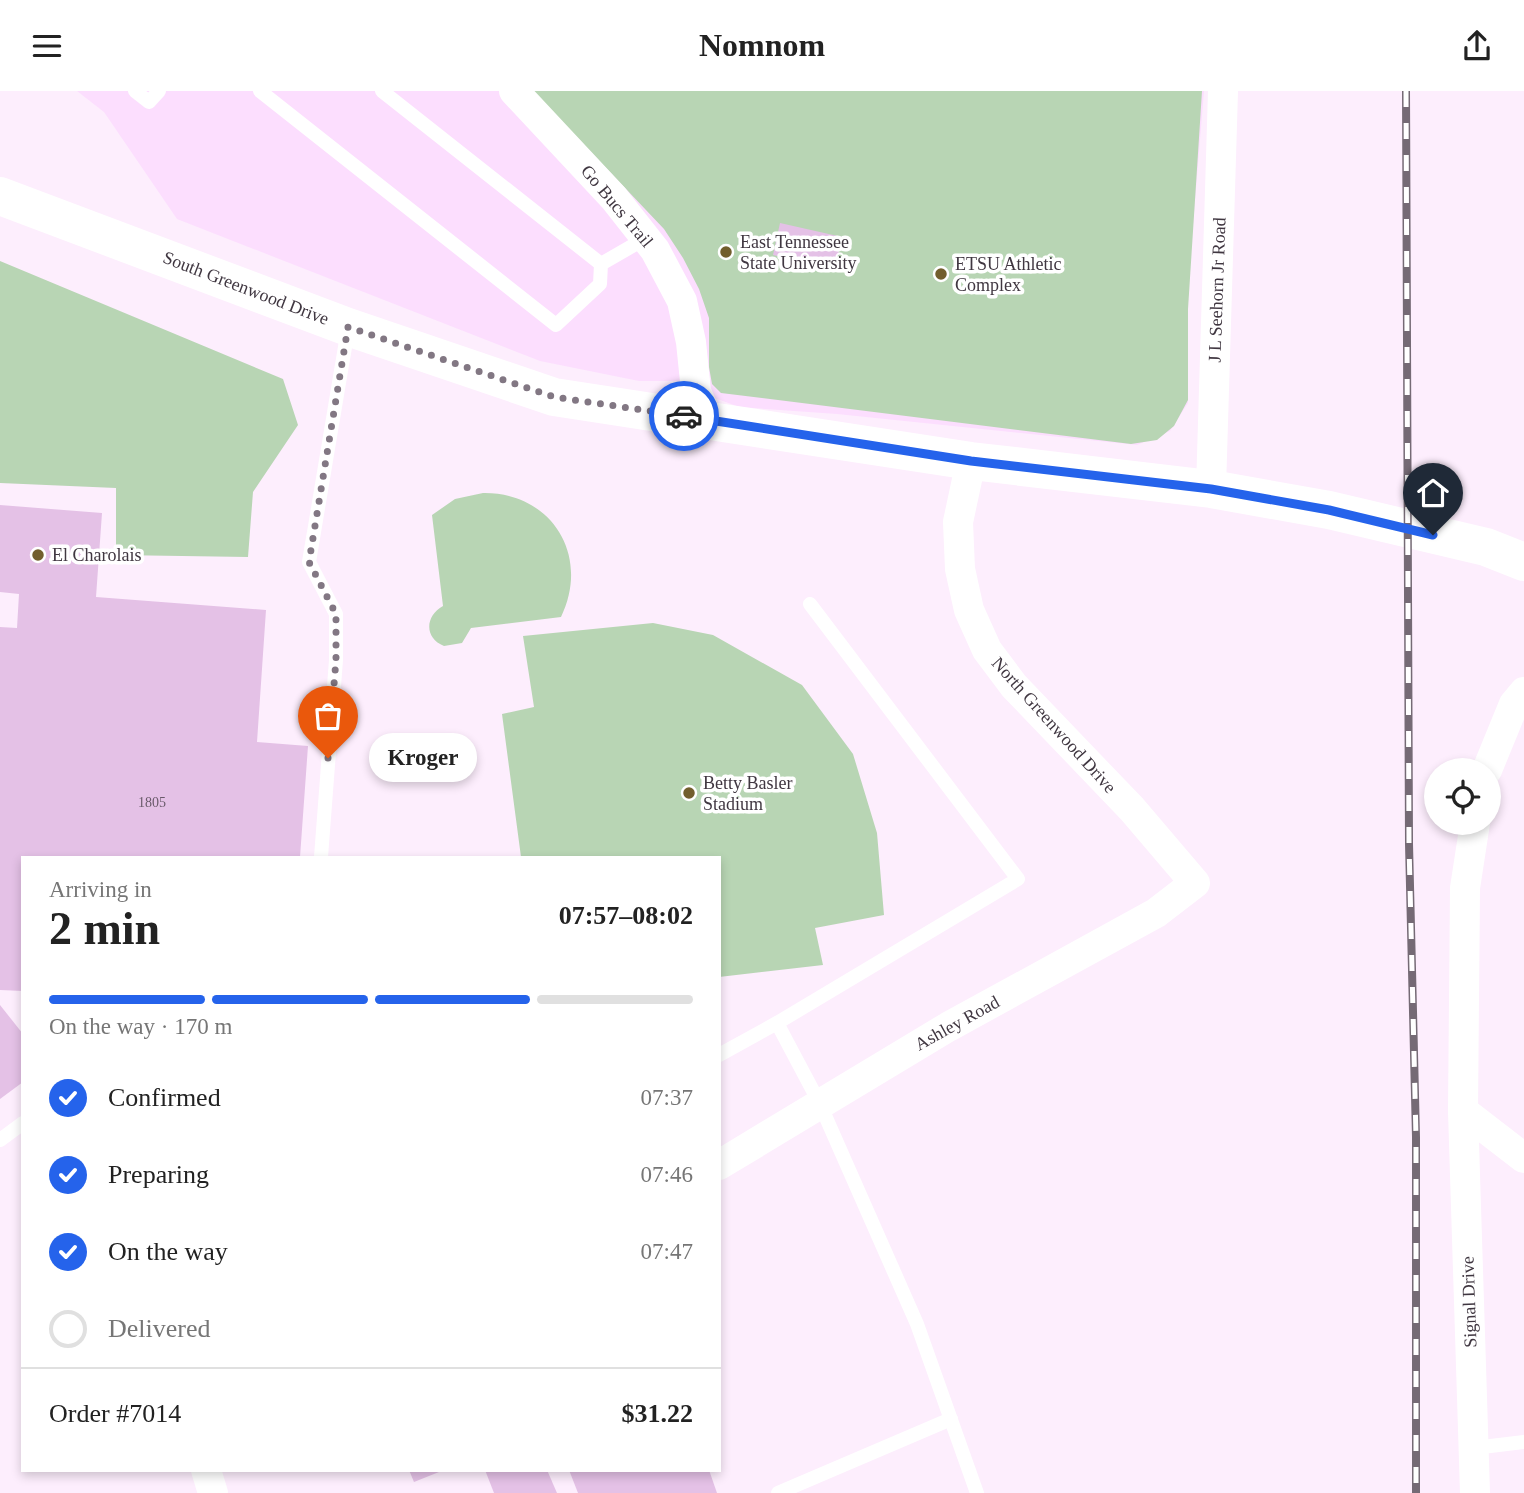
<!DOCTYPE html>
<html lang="en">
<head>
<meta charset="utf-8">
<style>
	:root { --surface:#fff; --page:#f6f6f6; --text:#222; --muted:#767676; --line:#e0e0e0; --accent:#2563eb }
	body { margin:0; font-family:Georgia,serif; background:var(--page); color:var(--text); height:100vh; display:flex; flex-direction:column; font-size:26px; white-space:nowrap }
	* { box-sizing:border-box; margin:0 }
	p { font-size:23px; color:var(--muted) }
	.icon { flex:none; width:38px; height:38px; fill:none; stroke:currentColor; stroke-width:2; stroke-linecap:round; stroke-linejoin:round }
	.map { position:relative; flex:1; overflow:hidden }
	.panel { position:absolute; left:21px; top:765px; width:700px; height:616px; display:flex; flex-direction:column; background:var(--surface); border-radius:0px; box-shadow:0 4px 10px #0003 }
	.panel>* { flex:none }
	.tools { position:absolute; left:1424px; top:667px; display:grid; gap:14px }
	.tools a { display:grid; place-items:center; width:77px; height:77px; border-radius:50%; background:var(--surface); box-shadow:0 4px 10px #0003; font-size:35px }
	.pin { position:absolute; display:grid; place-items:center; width:60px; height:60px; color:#fff; margin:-72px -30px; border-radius:50% 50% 50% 0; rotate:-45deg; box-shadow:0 0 7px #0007 }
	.pin .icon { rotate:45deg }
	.courier { position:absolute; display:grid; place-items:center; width:70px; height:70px; margin:-35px; border:5px solid #2563eb; border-radius:50%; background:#fff; color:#222; box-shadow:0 2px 9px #0007 }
	.bubble { position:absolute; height:49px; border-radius:24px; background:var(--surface); box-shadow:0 4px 10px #0003; font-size:23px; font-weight:700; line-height:49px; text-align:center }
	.overview em { font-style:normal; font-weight:700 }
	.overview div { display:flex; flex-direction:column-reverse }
	.overview { display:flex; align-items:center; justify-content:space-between; height:119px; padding:0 28px }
	h1 { font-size:46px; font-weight:700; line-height:52px }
	.bar { display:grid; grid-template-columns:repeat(4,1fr); gap:10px 7px; align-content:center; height:84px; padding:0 28px }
	.bar i { height:9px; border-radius:5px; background:var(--line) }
	.bar .on { background:var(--accent) }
	.bar p { grid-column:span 4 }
	.line { display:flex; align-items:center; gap:18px; padding:0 28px; border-top:2px solid var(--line) }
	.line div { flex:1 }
	ol { padding:0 28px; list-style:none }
	li { display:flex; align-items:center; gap:21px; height:77px }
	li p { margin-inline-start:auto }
	li .icon { padding:7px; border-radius:50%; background:var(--accent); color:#fff; stroke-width:4 }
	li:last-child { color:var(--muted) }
	li i { width:38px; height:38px; border:4px solid var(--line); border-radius:50% }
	header { display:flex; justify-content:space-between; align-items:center; height:91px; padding:0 28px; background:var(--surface); font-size:32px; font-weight:700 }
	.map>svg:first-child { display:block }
	.built { fill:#fcdefe }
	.green { fill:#b8d5b4 }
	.building { fill:#e4c1e6 }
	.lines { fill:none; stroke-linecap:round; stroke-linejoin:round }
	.lane { stroke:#fff; stroke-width:14 }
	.street { stroke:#fff; stroke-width:30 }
	.secondary { stroke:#fff; stroke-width:38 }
	.rail-casing { stroke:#756a75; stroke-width:8 }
	.rail { stroke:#fff; stroke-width:5; stroke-dasharray:16; stroke-linecap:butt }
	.done { stroke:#827783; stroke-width:7; stroke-dasharray:0 12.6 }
	.route { stroke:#2563eb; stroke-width:9 }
	.poi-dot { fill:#725e2d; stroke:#fff; stroke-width:2.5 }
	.labels { text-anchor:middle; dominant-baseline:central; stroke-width:7; stroke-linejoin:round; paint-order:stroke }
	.number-label { font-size:14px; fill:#695a6a }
	.street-label { font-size:18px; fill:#403741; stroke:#fff }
	.poi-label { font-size:18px; fill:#403741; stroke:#fff; text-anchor:start }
</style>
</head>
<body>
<header><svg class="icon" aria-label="menu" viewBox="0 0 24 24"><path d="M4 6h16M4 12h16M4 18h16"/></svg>Nomnom<svg class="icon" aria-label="share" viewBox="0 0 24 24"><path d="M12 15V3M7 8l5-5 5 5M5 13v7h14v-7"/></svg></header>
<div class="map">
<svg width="1524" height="1402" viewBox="0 0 1524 1402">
	<rect width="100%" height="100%" fill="#fdeefd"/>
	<polygon class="built" points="77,0 1204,0 1188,195 1188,312 1170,340 1137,354 837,323 739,316 696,300 681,290 639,290 540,270 177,128 104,21"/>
	<g class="green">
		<polygon points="533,0 1202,0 1188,218 1188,309 1174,335 1157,349 1131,353 721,302 712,293 709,276 709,227 699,198 683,167 664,138"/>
		<polygon points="0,170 283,288 298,334 253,401 248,466 116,464 116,397 0,392"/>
		<path d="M483 402C551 401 591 464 561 526L471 537 462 552 444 555C424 547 425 525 443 515L432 424 455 408Z"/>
		<polygon points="653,532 713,544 802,594 853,663 877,742 884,824 815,837 823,874 719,886 719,766 521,766 502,623 534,616 523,545"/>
	</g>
	<g class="building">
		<polygon points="780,132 842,146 835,178 773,164"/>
		<polygon points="0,414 102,422 96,506 266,519 257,651 308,655 300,766 23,766 23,900 0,899 0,536 17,537 19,503 0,501"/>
		<polygon points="0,914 23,943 23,991 0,1008"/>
		<polygon points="409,1379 444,1379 414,1391"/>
		<polygon points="485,1379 547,1379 557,1402 494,1402"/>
		<polygon points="569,1379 709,1379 717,1402 578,1402"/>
	</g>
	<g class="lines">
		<g class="lane">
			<polyline points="135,0 149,11 159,0"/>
			<polyline points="260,0 556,234 600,193 601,173 646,147"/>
			<polyline points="382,0 601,173"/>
			<polyline points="321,766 336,569 336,523 309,471 348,238"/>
			<polyline points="777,932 1018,788 810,513"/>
			<polyline points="719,964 777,932 820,1013 917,1233 977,1402"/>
			<polyline points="0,1049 23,1032"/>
			<polyline points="1474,1357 1524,1351"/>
			<polyline points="778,1402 951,1328"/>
		</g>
		<g class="street">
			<polyline points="514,0 614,107 655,159 682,210 691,251 696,300 708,329"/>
			<polyline points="1211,398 1223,0"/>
			<polyline points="1487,679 1514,613 1524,601"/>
			<polyline points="1475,732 1465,797 1463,1020 1475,1402"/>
			<polyline points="1463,1020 1524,1067"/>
			<polyline points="719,1074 948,936 1156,822 1195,792 1132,718 1014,595 987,559 969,519 960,478 958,431 971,370"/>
			<polyline points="206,1379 213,1402"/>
		</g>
		<polyline class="secondary" points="0,105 348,236 554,306 971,370 1211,398 1329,419 1486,456 1524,471"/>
		<g class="rail-casing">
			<polyline id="rail" points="1406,0 1409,753 1416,1046 1416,1402"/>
		</g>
		<use href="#rail" class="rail"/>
	</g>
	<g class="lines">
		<polyline class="done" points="328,667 336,569 336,523 309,471 348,236 554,306 684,325"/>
		<polyline class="route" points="684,325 971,370 1211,398 1329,419 1433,444"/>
	</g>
	<g class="poi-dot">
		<circle cx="726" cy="161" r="7"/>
		<circle cx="941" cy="183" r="7"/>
		<circle cx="38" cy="464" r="7"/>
		<circle cx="689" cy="702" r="7"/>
	</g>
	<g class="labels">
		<g class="number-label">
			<text x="152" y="711">1805</text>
		</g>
		<g class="street-label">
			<text transform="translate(617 115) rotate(50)">Go Bucs Trail</text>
			<text transform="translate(246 197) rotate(21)">South Greenwood Drive</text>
			<text transform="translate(1217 199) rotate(-88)">J L Seehorn Jr Road</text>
			<text transform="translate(1054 634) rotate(48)">North Greenwood Drive</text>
			<text transform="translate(957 932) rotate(-29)">Ashley Road</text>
			<text transform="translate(1469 1211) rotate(-92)">Signal Drive</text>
		</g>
		<g class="poi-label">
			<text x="740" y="151">East Tennessee<tspan x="740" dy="21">State University</tspan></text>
			<text x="955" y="173">ETSU Athletic<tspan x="955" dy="21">Complex</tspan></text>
			<text x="52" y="464">El Charolais</text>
			<text x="703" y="692">Betty Basler<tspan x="703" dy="21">Stadium</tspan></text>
		</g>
	</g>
</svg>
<div class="tools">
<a><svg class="icon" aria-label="locate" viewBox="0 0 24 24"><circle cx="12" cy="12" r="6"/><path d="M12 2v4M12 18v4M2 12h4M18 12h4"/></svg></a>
</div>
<div class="pin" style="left:328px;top:667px;background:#ea580c"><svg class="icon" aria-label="bag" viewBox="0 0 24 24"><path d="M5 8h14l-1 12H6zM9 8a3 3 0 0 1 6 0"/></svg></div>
<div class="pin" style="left:1433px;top:444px;background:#1f2937"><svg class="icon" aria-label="home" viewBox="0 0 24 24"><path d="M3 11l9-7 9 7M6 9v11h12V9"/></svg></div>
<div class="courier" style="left:684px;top:325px"><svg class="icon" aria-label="car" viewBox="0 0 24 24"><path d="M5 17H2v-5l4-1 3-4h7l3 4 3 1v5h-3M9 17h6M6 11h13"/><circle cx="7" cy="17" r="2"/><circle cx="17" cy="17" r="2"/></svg></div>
<div class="bubble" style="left:369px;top:642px;width:108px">Kroger</div>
<section class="panel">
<div class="overview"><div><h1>2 min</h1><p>Arriving in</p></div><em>07:57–08:02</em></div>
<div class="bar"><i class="on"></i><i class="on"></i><i class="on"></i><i></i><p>On the way · 170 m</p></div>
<ol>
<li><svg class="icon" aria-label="check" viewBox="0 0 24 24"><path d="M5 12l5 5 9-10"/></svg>Confirmed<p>07:37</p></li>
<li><svg class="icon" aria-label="check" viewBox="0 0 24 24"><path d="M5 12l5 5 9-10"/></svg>Preparing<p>07:46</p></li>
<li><svg class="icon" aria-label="check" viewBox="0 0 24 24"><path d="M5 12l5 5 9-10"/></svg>On the way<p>07:47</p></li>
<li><i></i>Delivered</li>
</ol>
<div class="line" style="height:91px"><div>Order #7014</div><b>$31.22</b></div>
</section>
</div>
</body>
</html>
